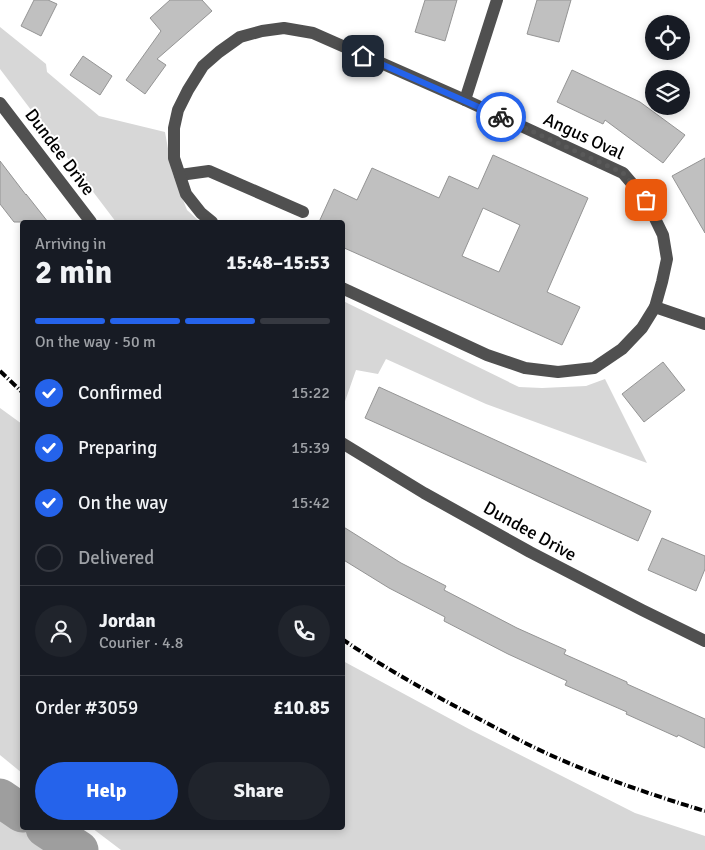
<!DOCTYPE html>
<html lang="en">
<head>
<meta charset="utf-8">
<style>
	:root { --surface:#171b24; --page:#20242c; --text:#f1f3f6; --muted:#9ea1a6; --line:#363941; --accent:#2563eb }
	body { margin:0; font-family:Signika,sans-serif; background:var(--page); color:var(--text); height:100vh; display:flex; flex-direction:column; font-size:19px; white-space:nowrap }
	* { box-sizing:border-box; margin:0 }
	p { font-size:16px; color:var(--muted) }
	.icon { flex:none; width:28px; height:28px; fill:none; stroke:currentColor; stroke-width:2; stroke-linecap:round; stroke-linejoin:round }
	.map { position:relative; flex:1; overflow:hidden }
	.drawer { position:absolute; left:20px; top:220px; width:325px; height:610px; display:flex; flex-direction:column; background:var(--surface); border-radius:5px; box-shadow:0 2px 8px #0003 }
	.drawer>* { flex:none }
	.buttons { position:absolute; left:645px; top:15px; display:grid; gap:10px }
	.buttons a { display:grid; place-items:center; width:45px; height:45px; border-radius:50%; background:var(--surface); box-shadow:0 2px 8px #0003; font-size:25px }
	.pin { position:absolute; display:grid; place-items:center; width:42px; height:42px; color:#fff; margin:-21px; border-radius:10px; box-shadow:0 2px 8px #0006 }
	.courier { position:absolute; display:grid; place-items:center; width:50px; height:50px; margin:-25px; border:4px solid #2563eb; border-radius:50%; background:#fff; color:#222; box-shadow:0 1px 6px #0007 }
	.head em { font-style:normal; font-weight:800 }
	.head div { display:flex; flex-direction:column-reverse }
	.head { display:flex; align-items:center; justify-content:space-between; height:85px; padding:0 15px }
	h1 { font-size:32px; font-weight:800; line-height:38px }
	.bar { display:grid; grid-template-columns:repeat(4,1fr); gap:8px 5px; align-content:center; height:60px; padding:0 15px }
	.bar i { height:6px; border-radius:4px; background:var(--line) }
	.bar .on { background:var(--accent) }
	.bar p { grid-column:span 4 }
	.line { display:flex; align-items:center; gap:12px; padding:0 15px; border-top:1px solid var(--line) }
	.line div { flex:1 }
	.round { display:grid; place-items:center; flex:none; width:52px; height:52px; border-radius:26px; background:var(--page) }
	ol { padding:0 15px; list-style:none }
	li { display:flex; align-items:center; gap:15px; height:55px }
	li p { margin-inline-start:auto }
	li .icon { padding:5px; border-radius:50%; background:var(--accent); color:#fff; stroke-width:4 }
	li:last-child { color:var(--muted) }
	li i { width:28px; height:28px; border:2px solid var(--line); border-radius:50% }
	.button { display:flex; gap:10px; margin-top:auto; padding:10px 15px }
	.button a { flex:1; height:58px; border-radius:30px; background:var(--accent); color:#fff; font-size:20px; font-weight:800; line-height:58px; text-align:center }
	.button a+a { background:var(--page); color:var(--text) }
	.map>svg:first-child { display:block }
	.green { fill:#d7d7d7 }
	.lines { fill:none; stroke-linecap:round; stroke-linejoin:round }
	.river { stroke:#9e9e9e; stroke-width:39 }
	.building { fill:#c0c0c0; stroke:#949494; fill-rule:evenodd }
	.minor { stroke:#505050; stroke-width:12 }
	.rail { stroke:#000; stroke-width:4; stroke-dasharray:8 2.5 1 2.5; stroke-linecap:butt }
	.done { stroke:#595959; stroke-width:5; stroke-dasharray:0 9 }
	.route { stroke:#2563eb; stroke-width:6 }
	.labels { text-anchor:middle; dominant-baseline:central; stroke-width:4; stroke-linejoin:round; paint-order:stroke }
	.street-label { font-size:18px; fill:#000; stroke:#fff }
</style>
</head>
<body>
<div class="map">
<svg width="705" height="850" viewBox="0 0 705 850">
	<rect width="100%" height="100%" fill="#fff"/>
	<g class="green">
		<polygon points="0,27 46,64 47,72 99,116 165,132 172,171 187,210 200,222 116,222 0,69"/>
		<polygon points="343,301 519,387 542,388 586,386 605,379 647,463 486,404 386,359 378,374 356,370 343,407"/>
		<polygon points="0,408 22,424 22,773 0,755"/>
		<polygon points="343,661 469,729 635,813 705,836 705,850 121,850 92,828 342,828"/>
		<polygon points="0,805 22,820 22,828 33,828 67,850 0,850"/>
	</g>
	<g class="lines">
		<g class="river">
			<polyline points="0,798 22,813"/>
			<polyline points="45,828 79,850"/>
		</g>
	</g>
	<g class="building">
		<polygon points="34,0 48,0 57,4 41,36 21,26"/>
		<polygon points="170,0 202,0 212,11 157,59 166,65 145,94 126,80 161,31 150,18"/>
		<polygon points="425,0 457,0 445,41 415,32"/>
		<polygon points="537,0 571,0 559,42 527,34"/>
		<polygon points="83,56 112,76 100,95 70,75"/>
		<polygon points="572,70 640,102 685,135 663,163 605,120 603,124 557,102"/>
		<path d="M493 155 588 198 547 292 580 307 562 345 342 247V222H319L334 189 357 200 372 168 439 198 449 176 478 189ZM483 208 520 225 499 272 462 256Z"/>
		<polygon points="705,158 705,233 672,176"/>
		<polygon points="0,161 26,195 26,194 48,222 14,222 0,204"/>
		<polygon points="663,362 685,390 644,422 622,394"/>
		<polygon points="379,387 651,511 638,541 365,418"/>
		<polygon points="342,526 401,563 446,586 444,590 517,628 566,650 564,654 627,682 627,684 705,719 705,748 678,735 677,737 626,714 627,712 565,685 567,681 508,654 444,621 445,617 389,588 342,559"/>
		<polygon points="662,538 705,556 705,569 696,591 648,570"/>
	</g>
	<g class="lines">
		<g class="minor">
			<polyline points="465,100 497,0"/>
			<polyline points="0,103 91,222"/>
			<polyline points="180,175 209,171 303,212"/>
			<polyline points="212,222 201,213 186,194 174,158 174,128 178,110 188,90 203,66 219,52 240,37 262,31 284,28 313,33 465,100 623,173 646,200 663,235 667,259 662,282 655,307 642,328 622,349 594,368 558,372 525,368 487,355 342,288"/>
			<polyline points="655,307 705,324"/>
			<polyline points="342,443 424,493 530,552 642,610 705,641"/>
		</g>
		<g class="rail">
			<polyline points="0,371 22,392"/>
			<path d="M342 639C383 667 426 691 470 714 496 728 522 742 548 754 599 777 652 795 705 811"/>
		</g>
	</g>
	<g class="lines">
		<polyline class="done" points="501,117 623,173 646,200"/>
		<polyline class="route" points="363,56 501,117"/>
	</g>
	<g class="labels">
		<g class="street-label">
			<text transform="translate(584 136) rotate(25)">Angus Oval</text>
			<text transform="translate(60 152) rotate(53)">Dundee Drive</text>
			<text transform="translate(530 531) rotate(29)">Dundee Drive</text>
		</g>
	</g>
</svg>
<div class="buttons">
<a><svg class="icon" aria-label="locate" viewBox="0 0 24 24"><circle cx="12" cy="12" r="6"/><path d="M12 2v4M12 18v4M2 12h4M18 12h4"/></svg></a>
<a><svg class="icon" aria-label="layers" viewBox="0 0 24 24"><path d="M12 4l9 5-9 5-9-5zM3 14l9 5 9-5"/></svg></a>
</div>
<div class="pin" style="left:646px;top:200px;background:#ea580c"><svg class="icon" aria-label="bag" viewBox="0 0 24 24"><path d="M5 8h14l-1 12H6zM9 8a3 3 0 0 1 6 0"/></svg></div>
<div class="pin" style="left:363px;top:56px;background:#1f2937"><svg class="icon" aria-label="home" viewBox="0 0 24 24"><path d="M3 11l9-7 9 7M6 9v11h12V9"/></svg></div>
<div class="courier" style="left:501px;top:117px"><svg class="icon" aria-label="bike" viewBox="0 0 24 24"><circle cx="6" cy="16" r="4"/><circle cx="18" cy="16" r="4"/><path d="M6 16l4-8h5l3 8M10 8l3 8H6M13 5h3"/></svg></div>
<section class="drawer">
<div class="head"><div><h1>2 min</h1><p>Arriving in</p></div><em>15:48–15:53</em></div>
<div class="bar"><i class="on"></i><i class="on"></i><i class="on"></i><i></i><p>On the way · 50 m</p></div>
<ol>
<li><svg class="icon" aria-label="check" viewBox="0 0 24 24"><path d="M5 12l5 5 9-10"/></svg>Confirmed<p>15:22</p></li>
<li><svg class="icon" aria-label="check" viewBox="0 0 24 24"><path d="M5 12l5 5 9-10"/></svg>Preparing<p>15:39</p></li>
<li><svg class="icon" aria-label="check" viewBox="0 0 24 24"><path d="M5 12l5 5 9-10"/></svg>On the way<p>15:42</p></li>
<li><i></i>Delivered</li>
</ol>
<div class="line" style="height:90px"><a class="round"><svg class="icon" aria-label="person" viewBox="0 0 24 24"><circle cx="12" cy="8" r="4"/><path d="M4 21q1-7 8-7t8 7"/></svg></a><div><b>Jordan</b><p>Courier · 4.8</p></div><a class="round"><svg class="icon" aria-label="phone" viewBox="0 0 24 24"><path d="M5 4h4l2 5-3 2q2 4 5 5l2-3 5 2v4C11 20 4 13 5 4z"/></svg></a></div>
<div class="line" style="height:65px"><div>Order #3059</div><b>£10.85</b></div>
<div class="button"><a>Help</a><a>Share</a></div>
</section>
</div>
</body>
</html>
